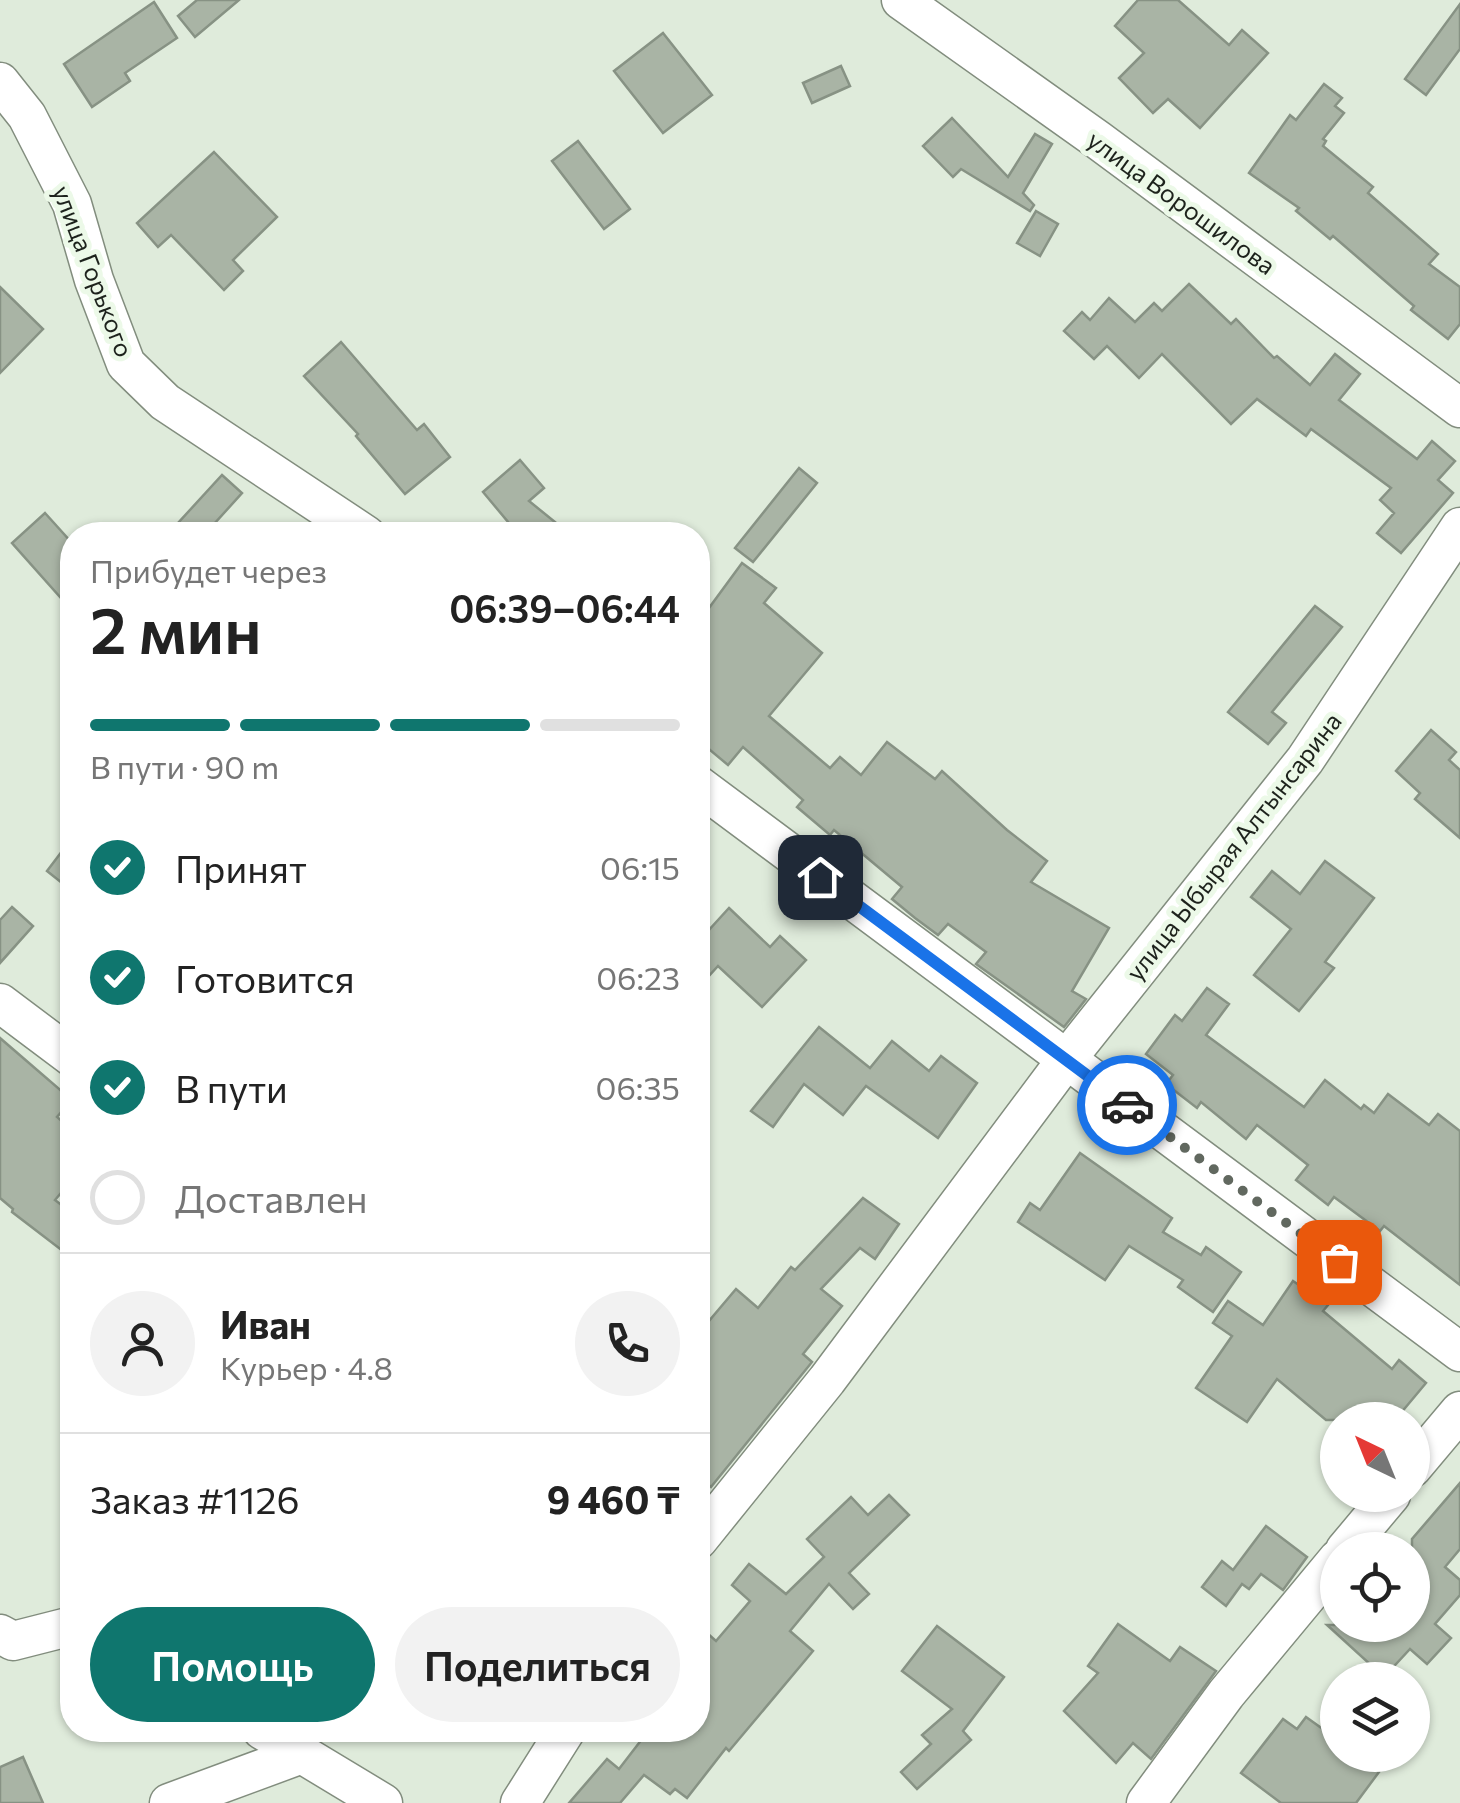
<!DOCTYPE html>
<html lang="ru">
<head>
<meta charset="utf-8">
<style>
	:root { --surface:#fff; --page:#f2f2f2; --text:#222; --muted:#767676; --line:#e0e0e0; --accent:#0f766e }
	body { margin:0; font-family:Commissioner,sans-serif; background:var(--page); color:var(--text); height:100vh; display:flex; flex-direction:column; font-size:38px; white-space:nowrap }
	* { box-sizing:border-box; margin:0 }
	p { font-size:32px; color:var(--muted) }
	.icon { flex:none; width:55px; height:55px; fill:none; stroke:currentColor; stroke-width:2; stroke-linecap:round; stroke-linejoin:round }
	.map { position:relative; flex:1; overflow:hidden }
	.side { position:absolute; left:60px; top:522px; width:650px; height:1220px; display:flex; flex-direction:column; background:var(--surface); border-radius:40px; box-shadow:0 2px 8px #0004 }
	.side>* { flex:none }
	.needle { width:65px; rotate:317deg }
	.fabs { position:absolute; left:1320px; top:1402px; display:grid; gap:20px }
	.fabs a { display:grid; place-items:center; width:110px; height:110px; border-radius:50%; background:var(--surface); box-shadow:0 2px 8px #0004; font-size:50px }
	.pin { position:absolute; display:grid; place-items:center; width:85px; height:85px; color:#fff; margin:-42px; border-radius:20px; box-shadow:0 5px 15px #0006 }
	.courier { position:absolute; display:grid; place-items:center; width:100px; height:100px; margin:-50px; border:8px solid #1a73e8; border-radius:50%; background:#fff; color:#222; box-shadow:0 2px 12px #0007 }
	.head em { font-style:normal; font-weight:600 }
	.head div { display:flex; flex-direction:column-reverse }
	.head { display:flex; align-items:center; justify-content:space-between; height:170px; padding:0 30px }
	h1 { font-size:65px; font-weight:600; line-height:75px }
	.bar { display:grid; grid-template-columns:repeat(4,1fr); gap:15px 10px; align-content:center; height:120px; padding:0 30px }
	.bar i { height:12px; border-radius:8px; background:var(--line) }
	.bar .selected { background:var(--accent) }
	.bar p { grid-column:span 4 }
	.line { display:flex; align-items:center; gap:25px; padding:0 30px; border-top:2px solid var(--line) }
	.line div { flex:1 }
	.round { display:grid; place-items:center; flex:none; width:105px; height:105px; border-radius:52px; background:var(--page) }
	ol { padding:0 30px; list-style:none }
	li { display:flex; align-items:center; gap:30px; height:110px }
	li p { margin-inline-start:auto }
	li .icon { padding:10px; border-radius:50%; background:var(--accent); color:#fff; stroke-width:4 }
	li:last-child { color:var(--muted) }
	li i { width:55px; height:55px; border:5px solid var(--line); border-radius:50% }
	.cta { display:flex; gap:20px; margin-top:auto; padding:20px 30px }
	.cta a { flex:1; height:115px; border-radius:60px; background:var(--accent); color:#fff; font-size:40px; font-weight:600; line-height:115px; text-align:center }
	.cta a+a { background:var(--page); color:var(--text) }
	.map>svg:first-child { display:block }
	.building { fill:#a9b4a5; stroke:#879284; stroke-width:2.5 }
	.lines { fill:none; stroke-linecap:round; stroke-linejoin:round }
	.minor-casing { stroke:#828d7e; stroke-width:41 }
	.minor { stroke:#fff; stroke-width:38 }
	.done { stroke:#61685f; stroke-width:10; stroke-dasharray:0 18 }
	.route { stroke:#1a73e8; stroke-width:12 }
	.labels { text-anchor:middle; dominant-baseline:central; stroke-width:10; stroke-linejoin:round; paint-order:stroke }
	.street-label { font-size:25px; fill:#1d221c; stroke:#ecf9e8 }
</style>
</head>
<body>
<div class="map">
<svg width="1460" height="1803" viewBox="0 0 1460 1803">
	<rect width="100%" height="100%" fill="#dfebdb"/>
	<g class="building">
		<polygon points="197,0 239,0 195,37 178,16"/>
		<polygon points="1138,0 1178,0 1229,45 1242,30 1268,53 1200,128 1168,99 1153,113 1119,78 1144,53 1115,26"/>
		<polygon points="154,2 177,38 125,73 130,81 92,107 64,64"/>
		<polygon points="1460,4 1460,49 1426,95 1405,79"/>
		<polygon points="663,33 712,95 663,133 614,71"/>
		<polygon points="841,66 850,86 812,103 803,83"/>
		<polygon points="1324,84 1342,98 1335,106 1344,113 1323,139 1326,141 1323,146 1373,187 1368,193 1438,254 1429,264 1460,287 1460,324 1448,339 1411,310 1414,306 1333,236 1330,239 1296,211 1299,208 1249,173 1290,115 1296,120"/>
		<polygon points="952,118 1008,177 1035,134 1052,144 1023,193 1034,205 1030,211 961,169 953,177 923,146"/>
		<polygon points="578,141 630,209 604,229 552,161"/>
		<polygon points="214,152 277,217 233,260 243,271 224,290 171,235 158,247 137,223"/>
		<polygon points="1036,211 1058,224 1040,256 1017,243"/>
		<polygon points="1189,284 1231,324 1236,319 1274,358 1277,356 1310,385 1335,354 1360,374 1339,400 1417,459 1432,441 1455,461 1438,480 1453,493 1401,553 1377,533 1394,513 1380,500 1391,488 1311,429 1306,436 1257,399 1231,424 1162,354 1139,378 1107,346 1094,359 1064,331 1082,312 1090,320 1109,298 1135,322 1154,303 1162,311"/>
		<polygon points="0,287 43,329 0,373"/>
		<polygon points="341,342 417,430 424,424 450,457 405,494 356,436 358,434 304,376"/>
		<polygon points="520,460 544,488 529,501 571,535 519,535 483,492"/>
		<polygon points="799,468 817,483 753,562 735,548"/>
		<polygon points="222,475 242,493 215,523 228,535 167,535"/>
		<polygon points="45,513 72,543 72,586 60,597 12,543"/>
		<polygon points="742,563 776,588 764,603 822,653 769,716 830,768 840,757 861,775 887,742 935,779 942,771 1007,830 1047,861 1031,882 1109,928 1072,991 1086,999 1064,1027 976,964 986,952 948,924 938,935 915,918 892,899 902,887 834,830 830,835 797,807 803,800 743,747 728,765 698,740 698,623"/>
		<polygon points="1315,606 1342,627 1272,712 1286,723 1268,744 1228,712"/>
		<polygon points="1431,730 1456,752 1449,760 1460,770 1460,838 1415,799 1420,793 1396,771"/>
		<polygon points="72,838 72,891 47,871"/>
		<polygon points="1325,861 1374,898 1325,962 1334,968 1299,1011 1254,975 1291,929 1251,897 1272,871 1300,894"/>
		<polygon points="12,907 33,926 0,963 0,920"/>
		<polygon points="729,908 770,947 780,936 806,960 762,1007 718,966 698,988 698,942"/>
		<polygon points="1207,988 1229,1004 1206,1035 1304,1107 1325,1080 1361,1109 1364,1105 1374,1113 1388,1094 1429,1125 1438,1114 1460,1131 1460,1285 1384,1226 1380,1231 1334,1197 1328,1205 1296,1180 1308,1165 1257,1125 1246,1139 1201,1102 1197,1108 1166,1084 1173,1075 1146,1054 1175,1015 1182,1021"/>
		<polygon points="819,1027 870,1068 892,1041 929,1071 941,1056 977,1083 938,1138 866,1086 843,1115 804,1084 773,1127 751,1111"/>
		<polygon points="0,1038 72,1100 57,1117 72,1130 72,1180 55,1200 72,1213 72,1258 12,1212 13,1209 0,1198"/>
		<polygon points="1080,1153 1172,1218 1163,1232 1201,1255 1206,1247 1241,1272 1213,1312 1178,1287 1183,1280 1129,1246 1105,1280 1018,1222 1030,1203 1040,1210"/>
		<polygon points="863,1198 899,1224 875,1259 860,1248 821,1289 842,1306 803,1354 812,1362 711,1487 698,1476 698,1334 736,1289 758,1308 791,1267 795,1270"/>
		<polygon points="1293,1281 1328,1305 1323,1311 1392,1369 1399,1360 1426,1383 1395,1420 1326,1420 1277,1379 1247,1422 1196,1388 1232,1336 1213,1323 1228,1301 1263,1325"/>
		<polygon points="1460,1483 1460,1549 1445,1567 1460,1580 1460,1595 1435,1624 1451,1638 1427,1664 1410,1649 1384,1677 1327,1625 1412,1625 1412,1614 1428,1596 1412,1583 1412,1539"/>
		<polygon points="889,1495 909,1515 849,1573 869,1594 853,1609 829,1584 790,1631 813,1651 729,1751 726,1748 687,1798 675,1789 670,1794 644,1775 620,1803 569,1803 607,1759 619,1769 649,1730 698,1730 698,1625 716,1641 750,1601 732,1585 749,1564 786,1594 824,1557 807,1539 851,1497 868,1515"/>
		<polygon points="1266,1526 1307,1557 1283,1590 1261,1574 1249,1589 1242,1584 1226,1606 1202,1587 1222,1561 1233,1570"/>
		<polygon points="1118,1624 1170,1661 1180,1647 1216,1671 1151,1759 1133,1743 1116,1763 1064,1711 1098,1673 1088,1666"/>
		<polygon points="937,1626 1004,1677 963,1731 971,1740 917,1789 901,1772 931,1744 922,1735 952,1709 902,1671"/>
		<polygon points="1306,1717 1338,1740 1338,1755 1357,1755 1379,1772 1356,1803 1281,1803 1241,1773 1283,1719 1297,1729"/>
		<polygon points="23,1757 43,1803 0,1803 0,1767"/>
	</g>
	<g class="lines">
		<g class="minor-casing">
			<g id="minor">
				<polyline points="901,0 1098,140 1460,408"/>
				<polyline points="0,82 27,116 72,204 94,280 126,364 165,402 366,535"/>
				<polyline points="698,785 1460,1352"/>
				<polyline points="0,1003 72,1057"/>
				<polyline points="1412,1468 1460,1411"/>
				<polyline points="698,1540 827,1380 1066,1060 1305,760 1460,527"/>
				<polyline points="1345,1550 1391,1495"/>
				<polyline points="0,1634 13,1641 72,1626"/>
				<polyline points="262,1730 383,1803"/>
				<polyline points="169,1803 302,1754"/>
				<polyline points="520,1803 566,1730"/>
				<polyline points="1146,1803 1226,1694 1338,1559"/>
			</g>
		</g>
		<use href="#minor" class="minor"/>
	</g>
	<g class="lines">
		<polyline class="done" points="1127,1105 1339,1262"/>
		<polyline class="route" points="820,877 1127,1105"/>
	</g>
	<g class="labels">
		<g class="street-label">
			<text transform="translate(1182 202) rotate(36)">улица Ворошилова</text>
			<text transform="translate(94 271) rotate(69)">улица Горького</text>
			<text transform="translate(1233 846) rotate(-52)">улица Ыбырая Алтынсарина</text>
		</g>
	</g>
</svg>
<div class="fabs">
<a><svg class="needle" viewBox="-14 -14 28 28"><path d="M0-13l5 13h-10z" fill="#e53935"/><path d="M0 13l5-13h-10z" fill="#767676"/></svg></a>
<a><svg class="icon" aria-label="locate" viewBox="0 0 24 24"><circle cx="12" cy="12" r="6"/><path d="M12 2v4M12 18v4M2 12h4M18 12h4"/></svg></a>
<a><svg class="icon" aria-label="layers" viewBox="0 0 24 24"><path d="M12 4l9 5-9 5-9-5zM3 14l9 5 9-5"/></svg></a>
</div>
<div class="pin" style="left:1339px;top:1262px;background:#ea580c"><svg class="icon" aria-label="bag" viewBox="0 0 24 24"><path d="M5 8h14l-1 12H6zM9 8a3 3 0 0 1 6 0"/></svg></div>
<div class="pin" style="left:820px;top:877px;background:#1f2937"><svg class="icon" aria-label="home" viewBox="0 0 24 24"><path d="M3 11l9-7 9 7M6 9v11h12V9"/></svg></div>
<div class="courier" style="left:1127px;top:1105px"><svg class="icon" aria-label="car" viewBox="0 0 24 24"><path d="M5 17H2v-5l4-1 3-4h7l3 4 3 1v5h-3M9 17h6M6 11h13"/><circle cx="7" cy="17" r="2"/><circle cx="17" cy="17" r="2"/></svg></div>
<section class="side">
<div class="head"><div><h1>2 мин</h1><p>Прибудет через</p></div><em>06:39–06:44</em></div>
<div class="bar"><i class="selected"></i><i class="selected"></i><i class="selected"></i><i></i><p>В пути · 90 m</p></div>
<ol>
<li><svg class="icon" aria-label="check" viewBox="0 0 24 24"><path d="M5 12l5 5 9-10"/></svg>Принят<p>06:15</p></li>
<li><svg class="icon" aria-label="check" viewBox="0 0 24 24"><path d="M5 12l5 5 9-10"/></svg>Готовится<p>06:23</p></li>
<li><svg class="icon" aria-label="check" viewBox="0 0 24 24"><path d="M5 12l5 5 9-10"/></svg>В пути<p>06:35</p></li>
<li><i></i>Доставлен</li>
</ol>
<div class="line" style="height:180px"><a class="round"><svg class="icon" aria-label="person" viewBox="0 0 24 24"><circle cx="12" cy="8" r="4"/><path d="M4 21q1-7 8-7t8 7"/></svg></a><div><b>Иван</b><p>Курьер · 4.8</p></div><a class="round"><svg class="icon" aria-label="phone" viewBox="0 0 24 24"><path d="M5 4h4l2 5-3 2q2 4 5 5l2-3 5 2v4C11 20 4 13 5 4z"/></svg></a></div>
<div class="line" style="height:130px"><div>Заказ #1126</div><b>9 460 ₸</b></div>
<div class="cta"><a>Помощь</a><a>Поделиться</a></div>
</section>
</div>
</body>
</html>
